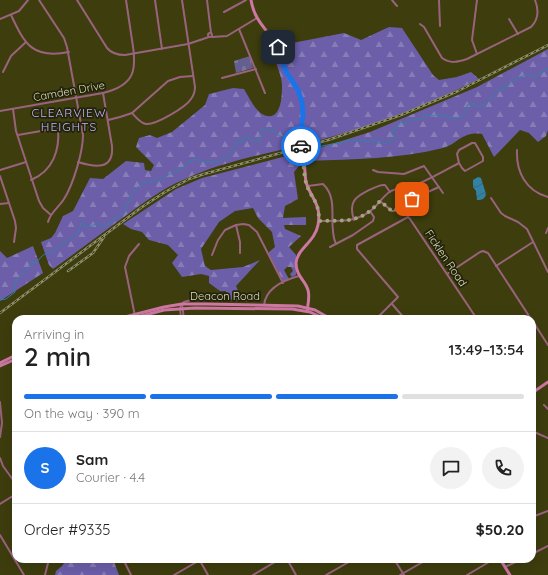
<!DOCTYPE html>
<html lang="en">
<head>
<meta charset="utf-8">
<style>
	:root { --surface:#fff; --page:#f2f2f2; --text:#222; --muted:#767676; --line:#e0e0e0; --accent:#1a73e8 }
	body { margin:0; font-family:Quicksand,sans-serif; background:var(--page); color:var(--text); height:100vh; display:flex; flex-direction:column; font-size:15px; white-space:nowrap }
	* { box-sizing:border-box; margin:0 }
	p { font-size:13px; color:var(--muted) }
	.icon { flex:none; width:22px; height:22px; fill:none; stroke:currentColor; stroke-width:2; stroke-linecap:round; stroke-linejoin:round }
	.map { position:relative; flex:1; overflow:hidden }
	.details { position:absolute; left:12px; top:315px; width:524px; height:248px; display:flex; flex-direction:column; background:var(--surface); border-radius:12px; box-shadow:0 4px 16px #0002 }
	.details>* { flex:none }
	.pin { position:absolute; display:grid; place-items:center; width:34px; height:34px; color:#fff; margin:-17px; border-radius:8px; box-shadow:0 2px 6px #0006 }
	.courier { position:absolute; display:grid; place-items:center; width:40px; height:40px; margin:-20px; border:3px solid #1a73e8; border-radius:50%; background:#fff; color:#222; box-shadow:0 1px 5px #0007 }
	.overview em { font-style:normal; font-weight:600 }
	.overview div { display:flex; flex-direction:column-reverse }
	.overview { display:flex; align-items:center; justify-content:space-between; height:68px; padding:0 12px }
	h1 { font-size:26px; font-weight:600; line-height:30px }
	.bar { display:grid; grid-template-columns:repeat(4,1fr); gap:6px 4px; align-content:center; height:48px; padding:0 12px }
	.bar i { height:5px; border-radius:3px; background:var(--line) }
	.bar .active { background:var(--accent) }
	.bar p { grid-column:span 4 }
	.line { display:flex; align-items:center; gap:10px; padding:0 12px; border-top:1px solid var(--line) }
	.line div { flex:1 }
	.round { display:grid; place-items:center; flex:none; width:42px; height:42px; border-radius:21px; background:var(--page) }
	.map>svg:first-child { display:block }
	.forest { fill:url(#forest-firs) }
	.cemetery { fill:url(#cemetery-stones) }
	.water { fill:url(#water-waves) }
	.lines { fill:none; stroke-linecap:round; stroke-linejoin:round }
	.stream { stroke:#3282a5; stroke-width:1 }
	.street { stroke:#9a637d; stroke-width:2 }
	.secondary { stroke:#ce77a2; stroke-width:3 }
	.rail-casing { stroke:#8e8f68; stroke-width:2.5 }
	.rail { stroke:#23230a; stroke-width:1; stroke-dasharray:3; stroke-linecap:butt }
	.done { stroke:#a3a480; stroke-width:4; stroke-dasharray:0 7.2 }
	.route { stroke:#1a73e8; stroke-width:5 }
	.labels { text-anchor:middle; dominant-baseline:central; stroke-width:3.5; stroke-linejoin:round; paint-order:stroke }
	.street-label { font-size:11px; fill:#dadcbd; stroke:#23230a }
	.neighbourhood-label { font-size:12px; letter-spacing:1px; fill:#bfb5fc; stroke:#23230a }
</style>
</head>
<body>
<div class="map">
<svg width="548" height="575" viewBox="0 0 548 575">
	<defs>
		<pattern id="forest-firs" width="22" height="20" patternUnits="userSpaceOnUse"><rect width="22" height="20" fill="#6c5ea9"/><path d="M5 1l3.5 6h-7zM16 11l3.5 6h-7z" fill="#877cb6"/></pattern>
		<pattern id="cemetery-stones" width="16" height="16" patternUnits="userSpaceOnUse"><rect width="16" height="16" fill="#655e90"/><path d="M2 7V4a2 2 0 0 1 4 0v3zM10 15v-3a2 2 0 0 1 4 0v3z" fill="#7a749e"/></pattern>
		<pattern id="water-waves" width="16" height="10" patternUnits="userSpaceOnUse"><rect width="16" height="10" fill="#3282a5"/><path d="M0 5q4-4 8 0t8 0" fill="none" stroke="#38687a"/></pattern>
	</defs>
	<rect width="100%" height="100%" fill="#3d3d0e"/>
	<g class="forest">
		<path d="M389 27 402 28 433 75 439 80 457 77 471 72 479 79C428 105 372 126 317 141 273 153 225 160 183 180 162 189 143 203 124 217 100 234 77 252 53 269L49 265 41 242 51 238 55 233 63 216 73 211 90 178 103 179 126 161 144 163 145 170 151 171 154 165 136 147 139 138 150 135 157 138 172 132 205 105 209 94 233 88 244 89C249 97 254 109 262 114 281 124 282 97 282 86 282 77 277 67 275 59L282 45 344 33 361 40Z"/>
		<path d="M548 49V130L546 136 538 142 529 133 520 130 494 157 482 134C462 131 458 144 443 148 398 159 354 159 308 161L307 152 370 132 477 87Z"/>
		<polygon points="294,154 299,166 294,172 298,199 285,206 283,218 306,217 306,225 284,225 285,229 301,236 289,247 296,255 296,275 292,277 290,274 293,271 291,267 287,267 284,270 289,279 283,282 269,254 269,252 275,247 272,232 258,218 253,208 235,211 219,222 201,249 205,266 211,270 243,267 260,260 236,286 239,293 248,301 232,300 226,295 226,291 220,291 209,283 209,276 201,274 182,277 172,263 178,255 168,245 149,240 142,232 131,229 123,224 176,189 202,178"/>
		<polygon points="33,246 43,273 0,301 0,251 7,258"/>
		<polygon points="67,559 113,559 119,575 55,575 56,571 62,566"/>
	</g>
	<polygon class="cemetery" points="250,56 253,68 236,73 234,61"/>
	<path class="water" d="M478 177 481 178 486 194C485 199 482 200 477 200L476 191 473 187V180Z"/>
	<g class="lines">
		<g class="stream">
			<path d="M304 150 351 140 356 141 365 140 366 142H369L374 140H377L378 143C385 145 390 142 395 138L392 133 393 129 397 128 399 124 402 122 405 124 412 119 413 121 416 118 421 120 424 115 434 116 437 114 452 118H459L467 111V105L474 103 478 108 486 105 497 89 502 91 504 85 508 86C515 77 525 73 537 77L540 72H544L545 69H548"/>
			<path d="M0 300 6 299 15 292 16 280 25 272 31 263 37 262C42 255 46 252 54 252 57 250 59 247 61 245 71 237 79 237 81 223H83L86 228 92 226 97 223 103 227 124 212 134 190 143 183 160 180 173 172 182 169 187 162 196 159C206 164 221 163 230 154 233 151 235 146 237 142H243L244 137 258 142 260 140V131L262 129H266L270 132 275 131 279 136C286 137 293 139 299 143"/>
		</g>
		<g class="street">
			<path d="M39 0 64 38 67 47 83 135C83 152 73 185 64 199 59 207 50 213 48 222"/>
			<path d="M77 0 107 48C112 54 118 55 125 55L188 44 209 37"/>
			<polyline points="155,0 162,49"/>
			<polyline points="207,0 211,33"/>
			<polyline points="392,0 397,6"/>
			<polyline points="439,0 440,26"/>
			<polyline points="477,0 472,40 477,54"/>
			<polyline points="224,12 246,0"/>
			<path d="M11 15C25 45 33 59 69 52"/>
			<polyline points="0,19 19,11 28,0"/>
			<polyline points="509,19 518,34"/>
			<path d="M420 24 424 27 442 58C450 64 458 62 467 59L531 27C539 19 539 10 535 0"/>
			<polyline points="239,29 265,93"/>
			<circle cx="210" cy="35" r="2"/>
			<polyline points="212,37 227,36 257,18"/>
			<polyline points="3,72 11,56 26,42"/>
			<polyline points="222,78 256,69"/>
			<polyline points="13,109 16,131 39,201 43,208 51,215"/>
			<path d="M0 111 103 93C136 85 137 69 132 40 130 26 128 13 126 0"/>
			<path d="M132 113C136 117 140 123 146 124 156 125 186 107 191 99 194 95 195 91 195 87L182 0"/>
			<polyline points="108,120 120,117 132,113 168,81 180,77 193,76"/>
			<polyline points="18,135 81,124"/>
			<path d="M517 150C516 172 526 191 548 197"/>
			<path d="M78 162C94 167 114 171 112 146L103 93"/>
			<polyline points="0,170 26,162"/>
			<polyline points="373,170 378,172 404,174 424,166 443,193"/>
			<polyline points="0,176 15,221 16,228 14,242"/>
			<path d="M31 180C53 171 60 150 58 128"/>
			<path d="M308 186 323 184C340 200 327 225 336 244"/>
			<polyline points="491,198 501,213 505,216 518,222 527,229 548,272"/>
			<polyline points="380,201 392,211 394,211 412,199 439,187"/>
			<polyline points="0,204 9,203"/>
			<path d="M354 220C352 214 351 206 354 201 357 195 379 184 385 185L390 192"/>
			<path d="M319 221C339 221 358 223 374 208 380 202 384 195 391 191 400 187 409 187 418 184 432 178 446 170 459 163L457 154 459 150 472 143H475L483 157V161L465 171 462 168 459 163"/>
			<polyline points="236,225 240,242 240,253"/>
			<polyline points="546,233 548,228"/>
			<polyline points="330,247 353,235 373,221 374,217 370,211"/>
			<polyline points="212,255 218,240 225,230 236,225 243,224 249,225 257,232 283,283"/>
			<polyline points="496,266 533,242"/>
			<polyline points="447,274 480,252 483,251 488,253 531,319"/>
			<polyline points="183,303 184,302 202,297 211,298 211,300"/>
			<polyline points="182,304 184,319"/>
			<polyline points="392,304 405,319"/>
			<path d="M264 305C266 288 284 280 299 276"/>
			<polyline points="135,316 125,267 129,256 139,244"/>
			<polyline points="181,319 180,308 182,304"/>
			<polyline points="376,319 398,297 357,249 357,245 408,217 410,219 477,319"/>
			<polyline points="532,320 548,345"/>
			<polyline points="0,402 2,423 0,437"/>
			<polyline points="544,405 548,409"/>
			<polyline points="532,431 548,438"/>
			<polyline points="0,458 3,466 16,484"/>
			<polyline points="0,504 16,494"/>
			<polyline points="532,517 548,511"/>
			<polyline points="0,535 24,575"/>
			<polyline points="532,554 548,546"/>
			<polyline points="123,559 131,575"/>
			<polyline points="199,559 208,575"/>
			<polyline points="287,559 296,575"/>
			<polyline points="394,559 404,575"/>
			<polyline points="505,567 522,559"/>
			<polyline points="45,575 49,559"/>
			<polyline points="174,575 200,560"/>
			<polyline points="253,575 280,559"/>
			<polyline points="326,575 354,559"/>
			<polyline points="400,575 428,559"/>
			<polyline points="467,575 494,559"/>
		</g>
		<g class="secondary">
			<path d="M251 0C255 24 270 31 279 49 283 58 283 67 287 75 291 83 298 88 300 96 305 112 301 122 300 137 300 145 303 153 304 161 305 168 305 176 306 182 311 199 322 204 318 225 315 242 297 249 296 263 296 276 305 280 308 290 310 297 308 304 307 311"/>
			<polyline points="117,319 164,307 182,304 206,304 298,306 315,310 331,319"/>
			<polyline points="130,319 164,310 195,308 292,309 310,312 325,319"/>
			<polyline points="0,363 16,355"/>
			<polyline points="0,366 16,359"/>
			<polyline points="532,393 548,382"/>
			<polyline points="500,559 510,575"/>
		</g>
		<g class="rail-casing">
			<g id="rail">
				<polyline points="68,271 93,253 104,237"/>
				<polyline points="0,313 142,207 165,192 189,179 204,174 328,140 401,115 458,91 548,45"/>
			</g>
		</g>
		<use href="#rail" class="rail"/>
	</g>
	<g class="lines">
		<path class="done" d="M301 146C304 158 303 171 306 183 311 199 319 200 319 221 347 220 360 224 380 201L392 211H394L412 199"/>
		<polyline class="route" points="278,47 286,72 298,90 302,102 303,115 300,135 301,146"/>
	</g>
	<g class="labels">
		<g class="street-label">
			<text transform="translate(69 91) rotate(-10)">Camden Drive</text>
			<text transform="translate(446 258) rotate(56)">Ficklen Road</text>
			<text x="225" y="296">Deacon Road</text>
		</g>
		<g class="neighbourhood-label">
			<text x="69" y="112">CLEARVIEW<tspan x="69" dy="14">HEIGHTS</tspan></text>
		</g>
	</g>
</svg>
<div class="pin" style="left:412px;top:199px;background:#ea580c"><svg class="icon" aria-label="bag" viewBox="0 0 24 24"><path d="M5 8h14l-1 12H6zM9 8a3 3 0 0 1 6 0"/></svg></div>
<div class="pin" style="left:278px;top:47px;background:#1f2937"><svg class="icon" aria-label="home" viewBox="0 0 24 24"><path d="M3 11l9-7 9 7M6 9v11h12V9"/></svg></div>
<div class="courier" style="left:301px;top:146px"><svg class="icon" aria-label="car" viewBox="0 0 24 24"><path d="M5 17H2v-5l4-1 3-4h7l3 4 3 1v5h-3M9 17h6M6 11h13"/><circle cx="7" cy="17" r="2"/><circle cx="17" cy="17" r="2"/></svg></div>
<section class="details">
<div class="overview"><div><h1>2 min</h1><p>Arriving in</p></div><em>13:49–13:54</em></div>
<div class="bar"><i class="active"></i><i class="active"></i><i class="active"></i><i></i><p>On the way · 390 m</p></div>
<div class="line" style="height:72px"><b class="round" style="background:var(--accent);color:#fff">S</b><div><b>Sam</b><p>Courier · 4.4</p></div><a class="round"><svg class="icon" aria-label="chat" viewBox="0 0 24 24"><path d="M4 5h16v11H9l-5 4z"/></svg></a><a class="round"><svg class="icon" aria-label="phone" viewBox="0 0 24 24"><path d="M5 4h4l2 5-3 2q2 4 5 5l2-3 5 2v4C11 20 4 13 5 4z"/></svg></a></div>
<div class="line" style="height:52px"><div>Order #9335</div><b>$50.20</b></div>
</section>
</div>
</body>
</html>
